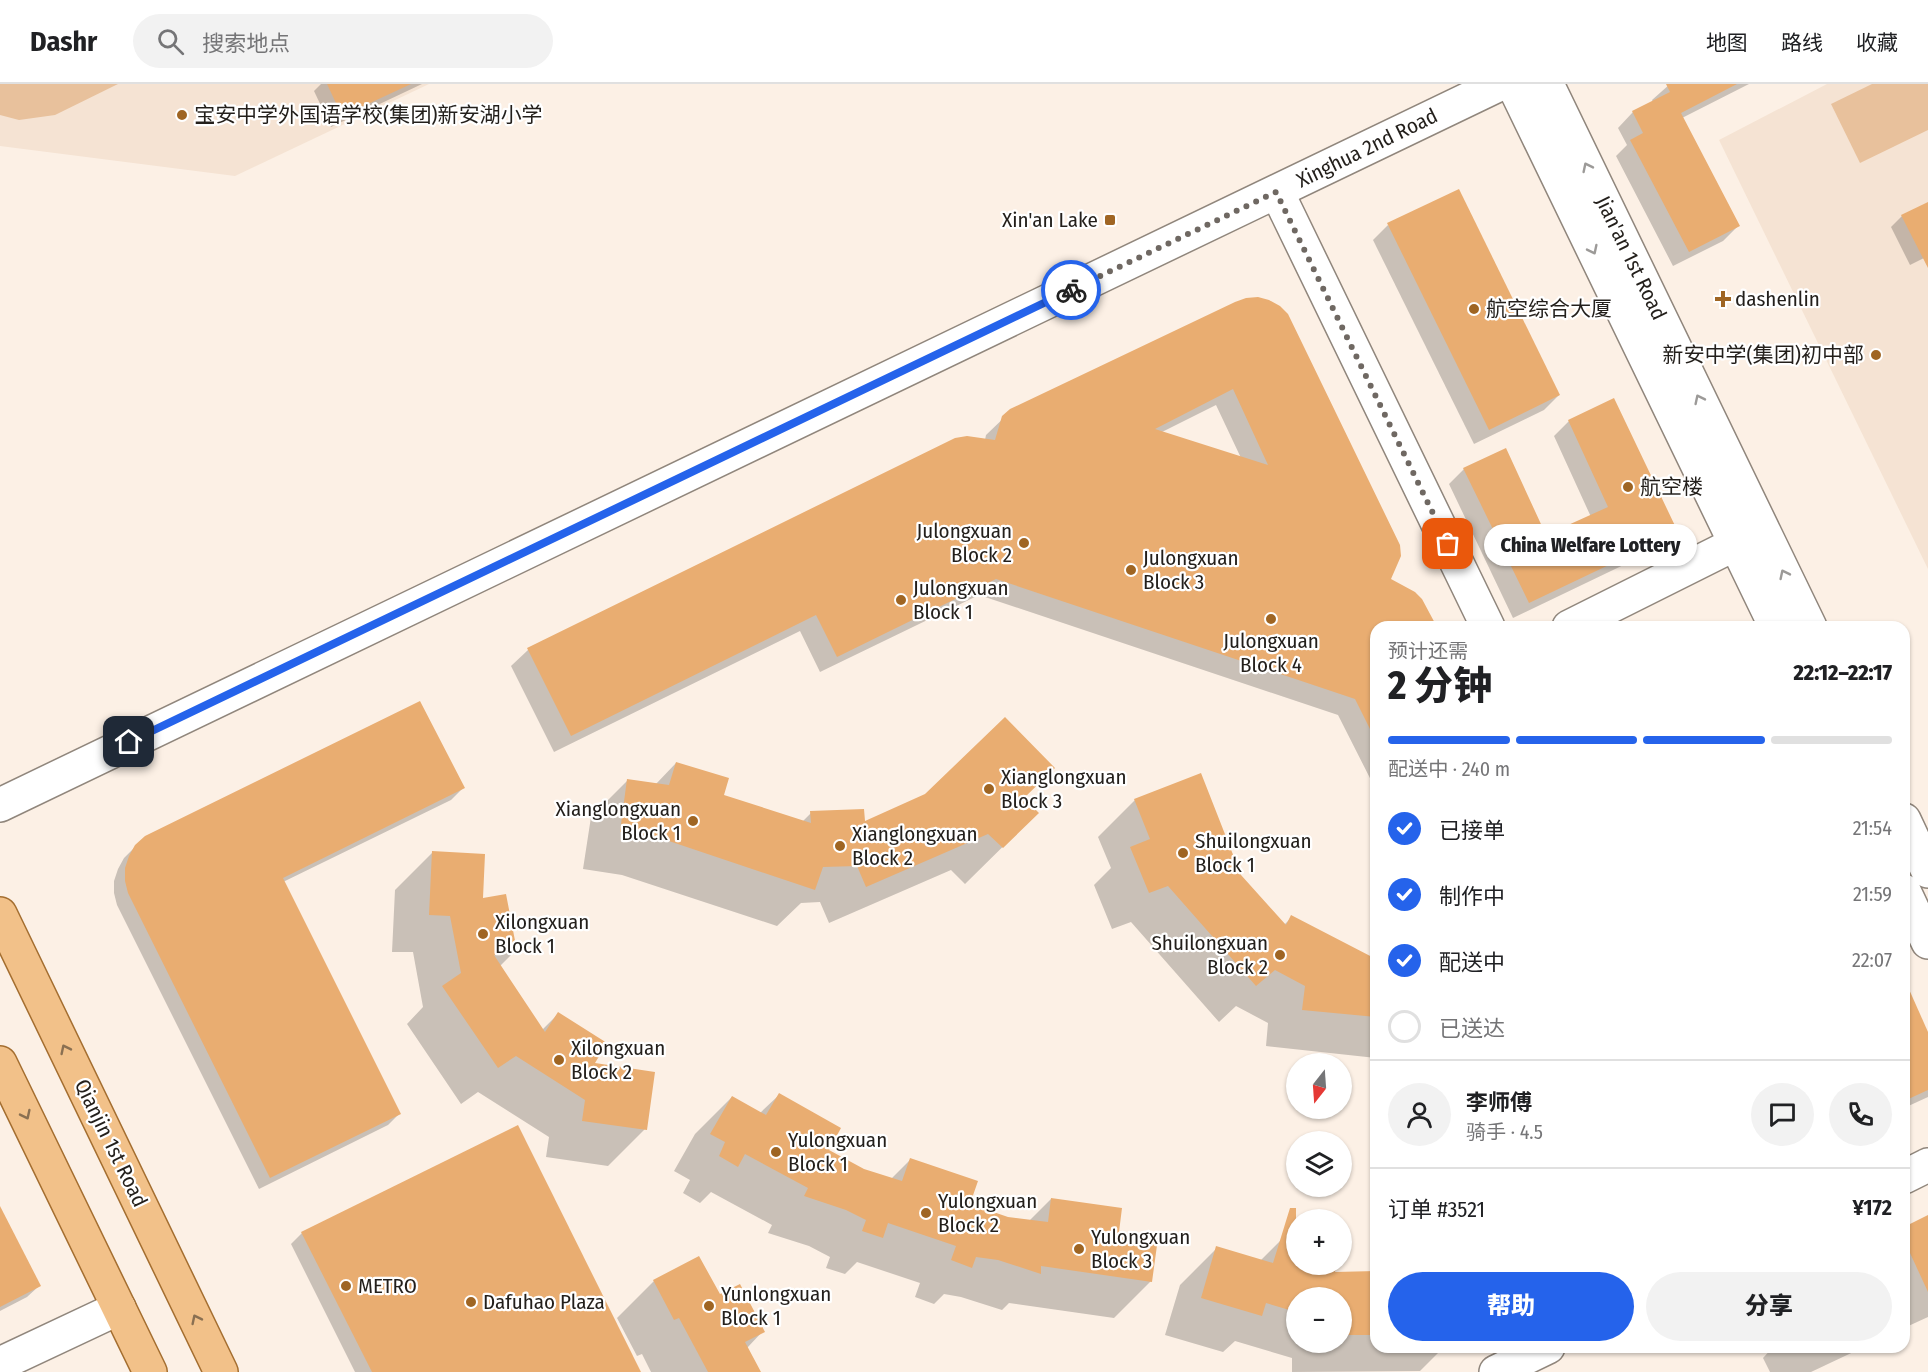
<!DOCTYPE html>
<html lang="zh">
<head>
<meta charset="utf-8">
<style>
	:root { --surface:#fff; --page:#f2f2f2; --text:#202124; --muted:#757577; --line:#e0e0e0; --accent:#2563eb }
	body { margin:0; font-family:"Fira Sans Condensed","Noto Sans SC",sans-serif; background:var(--page); color:var(--text); height:100vh; display:flex; flex-direction:column; font-size:22px; white-space:nowrap }
	* { box-sizing:border-box; margin:0 }
	p { font-size:20px; color:var(--muted) }
	.icon { flex:none; width:33px; height:33px; fill:none; stroke:currentColor; stroke-width:2; stroke-linecap:round; stroke-linejoin:round }
	.map { position:relative; flex:1; overflow:hidden }
	.panel { position:absolute; left:1370px; top:537px; width:540px; height:732px; display:flex; flex-direction:column; background:var(--surface); border-radius:18px; box-shadow:0 2px 4px #0004 }
	.panel>* { flex:none }
	.needle { width:39px; rotate:197deg }
	.fabs { position:absolute; left:1286px; top:969px; display:grid; gap:12px }
	.fabs a { display:grid; place-items:center; width:66px; height:66px; border-radius:50%; background:var(--surface); box-shadow:0 2px 4px #0004; font-size:30px }
	.pin { position:absolute; display:grid; place-items:center; width:51px; height:51px; color:#fff; margin:-26px; border-radius:12px; box-shadow:0 3px 9px #0006 }
	.courier { position:absolute; display:grid; place-items:center; width:60px; height:60px; margin:-30px; border:4px solid #2563eb; border-radius:50%; background:#fff; color:#222; box-shadow:0 2px 8px #0007 }
	.bubble { position:absolute; height:42px; border-radius:21px; background:var(--surface); box-shadow:0 2px 4px #0004; font-size:20px; font-weight:800; line-height:42px; text-align:center }
	.overview em { font-style:normal; font-weight:800 }
	.overview div { display:flex; flex-direction:column-reverse }
	.overview { display:flex; align-items:center; justify-content:space-between; height:102px; padding:0 18px }
	h1 { font-size:39px; font-weight:800; line-height:45px }
	.bar { display:grid; grid-template-columns:repeat(4,1fr); gap:9px 6px; align-content:center; height:72px; padding:0 18px }
	.bar i { height:8px; border-radius:4px; background:var(--line) }
	.bar .on { background:var(--accent) }
	.bar p { grid-column:span 4 }
	.line { display:flex; align-items:center; gap:15px; padding:0 18px; border-top:2px solid var(--line) }
	.line div { flex:1 }
	.round { display:grid; place-items:center; flex:none; width:63px; height:63px; border-radius:32px; background:var(--page) }
	ol { padding:0 18px; list-style:none }
	li { display:flex; align-items:center; gap:18px; height:66px }
	li p { margin-inline-start:auto }
	li .icon { padding:6px; border-radius:50%; background:var(--accent); color:#fff; stroke-width:4 }
	li:last-child { color:var(--muted) }
	li i { width:33px; height:33px; border:3px solid var(--line); border-radius:50% }
	.cta { display:flex; gap:12px; margin-top:auto; padding:12px 18px }
	.cta a { flex:1; height:69px; border-radius:36px; background:var(--accent); color:#fff; font-size:24px; font-weight:800; line-height:69px; text-align:center }
	.cta a+a { background:var(--page); color:var(--text) }
	header { display:flex; align-items:center; gap:36px; box-sizing:border-box; height:84px; padding:0 30px; background:var(--surface); border-bottom:2px solid var(--line) }
	header strong { font-size:28px }
	nav { display:flex; gap:33px; margin-inline-start:auto; font-size:21px }
	.search { width:420px; height:54px; background:var(--page); display:flex; align-items:center; gap:15px; box-sizing:border-box; padding:0 21px; border-radius:33px; color:var(--muted); font-size:22px }
	.map>svg:first-child { display:block }
	.built { fill:#f5e3d3 }
	.pitch { fill:#e8c19c }
	.shadow { fill:#0003; fill-rule:evenodd }
	.building { fill:#e9ad71; fill-rule:evenodd }
	.lines { fill:none; stroke-linecap:round; stroke-linejoin:round }
	.minor-casing { stroke:#90867c; stroke-width:36 }
	.tertiary-casing { stroke:#90867c; stroke-width:36 }
	.secondary-casing { stroke:#90867c; stroke-width:36 }
	.primary-casing { stroke:#a46e30; stroke-width:36 }
	.minor { stroke:#fff; stroke-width:33 }
	.tertiary { stroke:#fff; stroke-width:33 }
	.secondary { stroke:#fff; stroke-width:33 }
	.primary { stroke:#f2c189; stroke-width:33 }
	.oneway { stroke:#9c9a98 }
	.oneway2 { stroke:#8a7052 }
	.done { stroke:#6f6862; stroke-width:6; stroke-dasharray:0 10.8 }
	.route { stroke:#2563eb; stroke-width:8 }
	.poi-dot { fill:#9f6523; stroke:#fff; stroke-width:2 }
	.labels { text-anchor:middle; dominant-baseline:central; stroke-width:4.5; stroke-linejoin:round; paint-order:stroke }
	.poi-label { font-size:21px; fill:#231f1b; stroke:#fff; text-anchor:start }
	.street-label { font-size:21px; fill:#231f1b; stroke:#fff }
</style>
</head>
<body>
<header>
<strong>Dashr</strong>
<div class="search"><svg class="icon" aria-label="search" viewBox="0 0 24 24"><circle cx="10" cy="10" r="6"/><path d="M15 15l6 6"/></svg>搜索地点</div>
<nav><a>地图</a><a>路线</a><a>收藏</a></nav>
</header>
<div class="map">
<svg width="1928" height="1288" viewBox="0 0 1928 1288">
	<rect width="100%" height="100%" fill="#fcf0e5"/>
	<g class="built">
		<polygon points="0,0 429,0 235,92 0,62"/>
		<polygon points="1827,0 1928,0 1928,485 1719,56"/>
	</g>
	<g class="pitch">
		<polygon points="0,0 118,0 55,31 19,36 0,31"/>
		<polygon points="1872,0 1928,0 1928,46 1860,79 1831,20"/>
	</g>
	<g class="shadow">
		<polygon points="321,0 422,0 331,43 314,7"/>
		<polygon points="1670,0 1749,0 1682,34 1738,142 1723,157 1673,182 1616,72 1627,61 1618,44 1633,28 1653,18 1652,16"/>
		<polygon points="1928,119 1928,172 1910,181 1891,143 1902,132"/>
		<polygon points="1388,141 1559,311 1544,326 1474,360 1373,156"/>
		<path d="M1236 219 1389 495 1435 543H1376V706L1338 631 979 511 820 588 800 547 554 668 511 582 528 566 985 356 986 351 1011 327ZM1216 321 1241 374 1162 348Z"/>
		<polygon points="1569,337 1676,448 1661,463 1513,534 1449,400 1464,385 1545,453 1591,433 1554,352"/>
		<polygon points="676,679 722,712 802,738 811,729 863,739 1023,714 1037,729 965,800 951,786 829,839 820,818 801,819 777,842 622,791 583,785 591,733 628,696 655,701"/>
		<polygon points="463,704 451,716 283,798 399,1030 388,1041 259,1105 117,821 114,809 114,797 118,785 124,774 136,762"/>
		<polygon points="1135,716 1240,792 1284,841 1292,833 1331,868 1376,873 1376,974 1266,962 1268,939 1236,922 1219,938 1131,838 1112,845 1094,801 1111,784 1098,753"/>
		<polygon points="432,769 482,816 515,867 500,882 542,946 558,930 592,980 645,1045 608,1082 546,1073 549,1053 478,1008 461,1020 407,940 423,923 413,868 392,868 395,806"/>
		<polygon points="1909,908 1928,951 1928,1013 1904,1024 1904,911"/>
		<polygon points="779,1011 827,1067 864,1086 891,1095 910,1076 968,1121 1008,1134 1029,1137 1051,1115 1117,1150 1151,1197 1114,1234 1009,1219 1002,1226 961,1213 944,1210 934,1220 915,1213 920,1199 857,1178 845,1190 826,1184 830,1173 809,1162 768,1149 772,1141 711,1108 700,1119 683,1109 690,1096 674,1087 695,1050 732,1013 760,1029"/>
		<polygon points="0,1125 39,1202 27,1213 0,1227"/>
		<polygon points="1928,1133 1928,1233 1904,1244 1904,1145"/>
		<polygon points="302,1149 639,1288 355,1288 291,1160"/>
		<path d="M1281 1156 1296 1160V1180L1333 1189H1376V1263H1444L1420 1287 1292 1288V1274L1235 1257 1223 1268 1165 1251 1180 1201 1217 1164 1260 1177ZM1296 1214H1341V1258H1296Z"/>
		<polygon points="654,1197 719,1212 763,1247 747,1264 760,1288 651,1288 642,1270 637,1272 617,1234"/>
		<polygon points="1773,1263 1864,1263 1811,1288 1770,1288 1763,1274"/>
	</g>
	<g class="building">
		<polygon points="327,0 411,0 342,32"/>
		<polygon points="1666,0 1737,0 1681,29 1740,142 1689,168 1630,56 1643,49 1632,27 1670,8"/>
		<polygon points="1459,105 1560,311 1489,346 1387,139"/>
		<polygon points="1928,118 1928,184 1901,131"/>
		<path d="M1258 213 1269 216 1280 222 1288 230 1400 461 1401 472 1391 495 1415 508 1422 515 1437 543H1376V657L1355 615 996 495 837 573 816 531 571 652 527 564 955 354 967 352 995 356 1002 332 1010 325 1235 218 1246 214ZM1233 305 1268 381 1155 345Z"/>
		<polygon points="1614,314 1678,448 1529,519 1463,384 1506,364 1546,451 1608,423 1568,336"/>
		<polygon points="420,617 465,704 283,794 401,1030 270,1094 128,809 125,797 125,784 129,772 135,761 145,752"/>
		<polygon points="1005,633 1055,684 1024,714 1039,729 1003,764 988,750 866,803 857,782 823,783 815,806 660,754 620,748 627,695 669,701 676,678 729,694 724,711 811,739 810,727 864,725 865,737 925,710"/>
		<polygon points="1201,689 1241,791 1286,841 1291,831 1376,875 1376,933 1302,926 1305,902 1275,886 1256,902 1168,802 1149,809 1130,763 1150,755 1134,715"/>
		<polygon points="432,767 485,770 483,814 506,810 517,867 494,871 545,948 558,928 607,959 595,979 655,988 647,1046 582,1037 585,1016 516,972 498,984 442,902 461,889 450,832 429,831"/>
		<polygon points="1904,894 1928,948 1928,1006 1904,1017"/>
		<polygon points="779,1009 841,1044 829,1066 864,1085 902,1097 910,1074 978,1097 970,1120 1008,1133 1048,1138 1051,1114 1122,1124 1119,1148 1158,1154 1152,1198 1041,1182 1041,1190 998,1176 976,1173 972,1184 951,1176 956,1162 888,1139 883,1154 862,1147 866,1136 846,1126 804,1112 808,1104 745,1070 738,1083 719,1072 725,1058 710,1050 732,1012 766,1031"/>
		<polygon points="518,1041 641,1288 372,1288 301,1148"/>
		<polygon points="0,1122 41,1202 0,1223"/>
		<polygon points="1290,1124 1296,1124 1296,1180 1337,1180 1335,1188 1376,1187 1376,1251 1341,1251 1341,1214 1296,1214 1296,1228 1266,1219 1262,1232 1201,1214 1216,1162 1273,1179"/>
		<polygon points="1928,1131 1928,1208 1904,1156 1904,1143"/>
		<polygon points="699,1172 720,1210 740,1200 765,1248 745,1258 761,1288 708,1288 679,1234 674,1236 653,1196"/>
	</g>
	<g class="lines">
		<g class="minor-casing">
			<g id="minor">
				<polyline points="1277,108 1488,543"/>
				<polyline points="1569,543 1735,460"/>
				<polyline points="0,1280 119,1224"/>
			</g>
		</g>
		<g class="tertiary-casing">
			<g id="tertiary">
				<polyline points="1904,1093 1928,1081"/>
				<polyline points="1496,1288 1548,1263"/>
			</g>
		</g>
		<g class="secondary-casing">
			<g id="secondary">
				<polyline points="1513,0 1776,543"/>
				<polyline points="1547,0 1810,543"/>
				<polyline points="0,721 1500,0"/>
				<polyline points="1904,736 1928,787"/>
				<polyline points="1904,807 1928,858"/>
			</g>
		</g>
		<g class="primary-casing">
			<g id="primary">
				<polyline points="0,830 221,1288"/>
				<polyline points="0,979 150,1288"/>
			</g>
		</g>
		<use href="#minor" class="minor"/>
		<use href="#tertiary" class="tertiary"/>
		<use href="#secondary" class="secondary"/>
		<use href="#primary" class="primary"/>
	</g>
	<defs><path id="oneway-chevron" d="M-2-3.5L2.5 0L-2 3.5" fill="none" stroke-width="1.6" stroke-linecap="round" stroke-linejoin="round" transform="scale(1.5)"/></defs>
	<g class="oneway">
		<use href="#oneway-chevron" transform="translate(1587 83) rotate(-116)"/>
		<use href="#oneway-chevron" transform="translate(1593 166) rotate(64)"/>
		<use href="#oneway-chevron" transform="translate(1699 315) rotate(-116)"/>
		<use href="#oneway-chevron" transform="translate(1784 490) rotate(-116)"/>
	</g>
	<g class="oneway2">
		<use href="#oneway-chevron" transform="translate(65 965) rotate(-116)"/>
		<use href="#oneway-chevron" transform="translate(26 1031) rotate(64)"/>
		<use href="#oneway-chevron" transform="translate(196 1235) rotate(-116)"/>
	</g>
	<g class="lines">
		<polyline class="done" points="1071,206 1276,108 1448,460"/>
		<polyline class="route" points="129,658 1071,206"/>
	</g>
	<g class="poi-dot">
		<circle cx="182" cy="31" r="6"/>
		<rect x="1104" y="130" width="12" height="12" rx="3"/>
		<path d="M1720 206h6v6h6v6h-6v6h-6v-6h-6v-6h6z"/>
		<circle cx="1474" cy="225" r="6"/>
		<circle cx="1876" cy="271" r="6"/>
		<circle cx="1628" cy="403" r="6"/>
		<circle cx="1024" cy="459" r="6"/>
		<circle cx="1131" cy="486" r="6"/>
		<circle cx="901" cy="516" r="6"/>
		<circle cx="1271" cy="535" r="6"/>
		<circle cx="989" cy="705" r="6"/>
		<circle cx="693" cy="737" r="6"/>
		<circle cx="840" cy="762" r="6"/>
		<circle cx="1183" cy="769" r="6"/>
		<circle cx="483" cy="850" r="6"/>
		<circle cx="1280" cy="871" r="6"/>
		<circle cx="559" cy="976" r="6"/>
		<circle cx="776" cy="1068" r="6"/>
		<circle cx="926" cy="1129" r="6"/>
		<circle cx="1079" cy="1165" r="6"/>
		<circle cx="346" cy="1202" r="6"/>
		<circle cx="471" cy="1218" r="6"/>
		<circle cx="709" cy="1222" r="6"/>
	</g>
	<g class="labels">
		<g class="poi-label">
			<text x="194" y="31">宝安中学外国语学校(集团)新安湖小学</text>
			<text x="1098" y="136" text-anchor="end">Xin'an Lake</text>
			<text x="1735" y="215">dashenlin</text>
			<text x="1486" y="225">航空综合大厦</text>
			<text x="1864" y="271" text-anchor="end">新安中学(集团)初中部</text>
			<text x="1640" y="403">航空楼</text>
			<text x="1012" y="447" text-anchor="end">Julongxuan<tspan x="1012" dy="24">Block 2</tspan></text>
			<text x="1143" y="474">Julongxuan<tspan x="1143" dy="24">Block 3</tspan></text>
			<text x="913" y="504">Julongxuan<tspan x="913" dy="24">Block 1</tspan></text>
			<text x="1271" y="557" text-anchor="middle">Julongxuan<tspan x="1271" dy="24">Block 4</tspan></text>
			<text x="1001" y="693">Xianglongxuan<tspan x="1001" dy="24">Block 3</tspan></text>
			<text x="681" y="725" text-anchor="end">Xianglongxuan<tspan x="681" dy="24">Block 1</tspan></text>
			<text x="852" y="750">Xianglongxuan<tspan x="852" dy="24">Block 2</tspan></text>
			<text x="1195" y="757">Shuilongxuan<tspan x="1195" dy="24">Block 1</tspan></text>
			<text x="495" y="838">Xilongxuan<tspan x="495" dy="24">Block 1</tspan></text>
			<text x="1268" y="859" text-anchor="end">Shuilongxuan<tspan x="1268" dy="24">Block 2</tspan></text>
			<text x="571" y="964">Xilongxuan<tspan x="571" dy="24">Block 2</tspan></text>
			<text x="788" y="1056">Yulongxuan<tspan x="788" dy="24">Block 1</tspan></text>
			<text x="938" y="1117">Yulongxuan<tspan x="938" dy="24">Block 2</tspan></text>
			<text x="1091" y="1153">Yulongxuan<tspan x="1091" dy="24">Block 3</tspan></text>
			<text x="358" y="1202">METRO</text>
			<text x="721" y="1210">Yunlongxuan<tspan x="721" dy="24">Block 1</tspan></text>
			<text x="483" y="1218">Dafuhao Plaza</text>
		</g>
		<g class="street-label">
			<text transform="translate(1367 64) rotate(-26)">Xinghua 2nd Road</text>
			<text transform="translate(1631 174) rotate(64)">Jian'an 1st Road</text>
			<text transform="translate(111 1059) rotate(64)">Qianjin 1st Road</text>
		</g>
	</g>
</svg>
<div class="fabs">
<a><svg class="needle" viewBox="-14 -14 28 28"><path d="M0-13l5 13h-10z" fill="#e53935"/><path d="M0 13l5-13h-10z" fill="#757577"/></svg></a>
<a><svg class="icon" aria-label="layers" viewBox="0 0 24 24"><path d="M12 4l9 5-9 5-9-5zM3 14l9 5 9-5"/></svg></a>
<a>+</a>
<a>−</a>
</div>
<div class="pin" style="left:1448px;top:460px;background:#ea580c"><svg class="icon" aria-label="bag" viewBox="0 0 24 24"><path d="M5 8h14l-1 12H6zM9 8a3 3 0 0 1 6 0"/></svg></div>
<div class="pin" style="left:129px;top:658px;background:#1f2937"><svg class="icon" aria-label="home" viewBox="0 0 24 24"><path d="M3 11l9-7 9 7M6 9v11h12V9"/></svg></div>
<div class="courier" style="left:1071px;top:206px"><svg class="icon" aria-label="bike" viewBox="0 0 24 24"><circle cx="6" cy="16" r="4"/><circle cx="18" cy="16" r="4"/><path d="M6 16l4-8h5l3 8M10 8l3 8H6M13 5h3"/></svg></div>
<div class="bubble" style="left:1484px;top:440px;width:213px">China Welfare Lottery</div>
<section class="panel">
<div class="overview"><div><h1>2 分钟</h1><p>预计还需</p></div><em>22:12–22:17</em></div>
<div class="bar"><i class="on"></i><i class="on"></i><i class="on"></i><i></i><p>配送中 · 240 m</p></div>
<ol>
<li><svg class="icon" aria-label="check" viewBox="0 0 24 24"><path d="M5 12l5 5 9-10"/></svg>已接单<p>21:54</p></li>
<li><svg class="icon" aria-label="check" viewBox="0 0 24 24"><path d="M5 12l5 5 9-10"/></svg>制作中<p>21:59</p></li>
<li><svg class="icon" aria-label="check" viewBox="0 0 24 24"><path d="M5 12l5 5 9-10"/></svg>配送中<p>22:07</p></li>
<li><i></i>已送达</li>
</ol>
<div class="line" style="height:108px"><a class="round"><svg class="icon" aria-label="person" viewBox="0 0 24 24"><circle cx="12" cy="8" r="4"/><path d="M4 21q1-7 8-7t8 7"/></svg></a><div><b>李师傅</b><p>骑手 · 4.5</p></div><a class="round"><svg class="icon" aria-label="chat" viewBox="0 0 24 24"><path d="M4 5h16v11H9l-5 4z"/></svg></a><a class="round"><svg class="icon" aria-label="phone" viewBox="0 0 24 24"><path d="M5 4h4l2 5-3 2q2 4 5 5l2-3 5 2v4C11 20 4 13 5 4z"/></svg></a></div>
<div class="line" style="height:78px"><div>订单 #3521</div><b>¥172</b></div>
<div class="cta"><a>帮助</a><a>分享</a></div>
</section>
</div>
</body>
</html>
